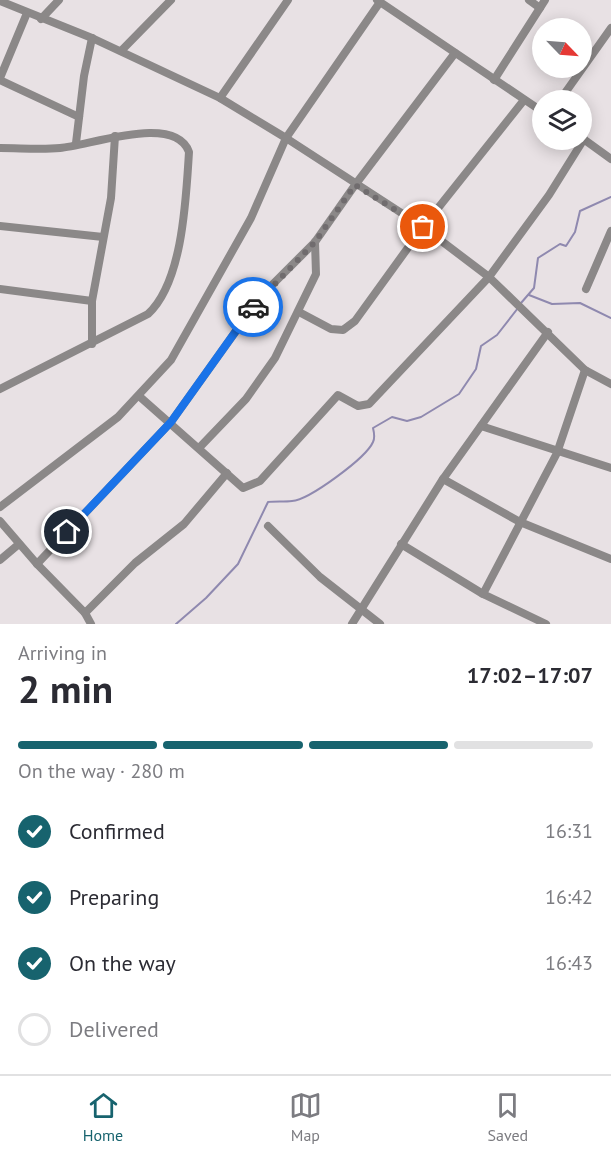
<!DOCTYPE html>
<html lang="en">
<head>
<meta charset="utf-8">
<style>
	:root { --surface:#fff; --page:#f7f7f7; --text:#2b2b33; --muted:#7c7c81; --line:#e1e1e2; --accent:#17636e }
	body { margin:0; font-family:"PT Sans",sans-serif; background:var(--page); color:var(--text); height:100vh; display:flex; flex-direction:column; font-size:22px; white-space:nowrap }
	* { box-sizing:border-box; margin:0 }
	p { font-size:20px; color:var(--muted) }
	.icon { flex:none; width:33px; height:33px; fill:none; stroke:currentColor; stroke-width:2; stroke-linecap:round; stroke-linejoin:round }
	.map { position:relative; height:624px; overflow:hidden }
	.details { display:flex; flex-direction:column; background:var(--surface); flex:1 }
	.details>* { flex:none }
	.needle { width:39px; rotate:115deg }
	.fabs { position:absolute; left:532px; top:18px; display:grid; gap:12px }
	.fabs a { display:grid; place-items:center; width:60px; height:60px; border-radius:50%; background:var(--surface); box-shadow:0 3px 15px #0003; font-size:30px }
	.pin { position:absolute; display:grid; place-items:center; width:51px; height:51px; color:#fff; margin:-26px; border:3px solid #fff; border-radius:50%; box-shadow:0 2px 6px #0007 }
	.courier { position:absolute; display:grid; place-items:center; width:60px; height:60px; margin:-30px; border:4px solid #1a73e8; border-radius:50%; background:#fff; color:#222; box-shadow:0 2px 8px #0007 }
	.summary em { font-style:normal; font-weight:700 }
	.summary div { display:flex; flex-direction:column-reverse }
	.summary { display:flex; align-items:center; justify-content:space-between; height:102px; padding:0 18px }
	h1 { font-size:39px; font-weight:700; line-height:45px }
	.bar { display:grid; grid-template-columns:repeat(4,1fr); gap:9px 6px; align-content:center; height:72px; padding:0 18px }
	.bar i { height:8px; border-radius:4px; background:var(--line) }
	.bar .selected { background:var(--accent) }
	.bar p { grid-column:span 4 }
	ol { padding:0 18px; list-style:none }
	li { display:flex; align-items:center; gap:18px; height:66px }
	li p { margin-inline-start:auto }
	li .icon { padding:6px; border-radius:50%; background:var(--accent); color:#fff; stroke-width:4 }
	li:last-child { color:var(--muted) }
	li i { width:33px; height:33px; border:3px solid var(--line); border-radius:50% }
	.tab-bar { display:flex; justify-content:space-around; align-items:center; height:84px; border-top:2px solid var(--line); background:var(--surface); font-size:16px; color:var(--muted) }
	.tab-bar a { display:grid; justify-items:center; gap:3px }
	.tab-bar .selected { color:var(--accent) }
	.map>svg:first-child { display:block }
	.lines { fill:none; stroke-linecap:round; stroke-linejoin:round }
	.stream { stroke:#8f89af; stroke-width:2 }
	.minor { stroke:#8b8888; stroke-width:8 }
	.done { stroke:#706c6e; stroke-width:6; stroke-dasharray:0 10.8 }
	.route { stroke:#1a73e8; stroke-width:8 }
</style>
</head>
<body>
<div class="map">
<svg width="611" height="624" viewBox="0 0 611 624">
	<rect width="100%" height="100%" fill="#e8e1e4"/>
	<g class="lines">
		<g class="stream">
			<polyline points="529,295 552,304 580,303 611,318"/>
			<polyline points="521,303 534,288 538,258 560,244 566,246 575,232 580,211 611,197"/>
			<path d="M176 624 206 598 238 564 268 502C276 501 284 502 292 501 309 500 366 458 373 442 375 438 374 432 373 428L392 417 407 421 421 417 459 394 476 369 481 346 497 335 518 308"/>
		</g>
		<g class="minor">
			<polyline points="377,0 543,112"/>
			<polyline points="529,0 540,8"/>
			<polyline points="0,1 92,38 220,98 286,138 423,227 489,277 585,370 611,384"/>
			<polyline points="41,19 59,0"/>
			<polyline points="121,51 171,0"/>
			<polyline points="0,78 27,13"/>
			<polyline points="0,80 79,117"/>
			<polyline points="494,80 545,0"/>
			<polyline points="220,98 288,0"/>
			<polyline points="560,100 611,28"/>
			<polyline points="582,138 611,159"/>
			<polyline points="76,143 84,76 92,38"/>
			<path d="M0 148C20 148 41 150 60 148 89 146 175 113 189 152 186 198 183 282 148 314L0 389"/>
			<polyline points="0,226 103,237"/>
			<polyline points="0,289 92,301"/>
			<polyline points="586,289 611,231"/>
			<polyline points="299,312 331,329 343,330 355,321 423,227 524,100"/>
			<polyline points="92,344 92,301 111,198 115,136"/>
			<polyline points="139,396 243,488 260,481 338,395 358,406 369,404 489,277 549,195 584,139"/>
			<polyline points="481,426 611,468"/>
			<polyline points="199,448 246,399 275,358 316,274 315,242"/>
			<polyline points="443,479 520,522 611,559"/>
			<polyline points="0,507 118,417 171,360 251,218 286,138 380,2"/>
			<polyline points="0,521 37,564 85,613 91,624"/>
			<polyline points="268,526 320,577 380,624"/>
			<polyline points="401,544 483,594 546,624"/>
			<polyline points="0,560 19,544"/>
			<polyline points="37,564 171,422 261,296 315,242 355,185 455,53"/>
			<polyline points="483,594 557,453 585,370"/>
			<polyline points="85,613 135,563 184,524 227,473"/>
			<polyline points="352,624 443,479 548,332"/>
		</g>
	</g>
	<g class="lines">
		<polyline class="done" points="253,307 315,242 355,185 423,227"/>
		<polyline class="route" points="67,532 171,422 253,307"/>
	</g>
</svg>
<div class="fabs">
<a><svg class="needle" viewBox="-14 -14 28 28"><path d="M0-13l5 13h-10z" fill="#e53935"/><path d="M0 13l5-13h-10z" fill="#7c7c81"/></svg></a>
<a><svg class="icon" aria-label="layers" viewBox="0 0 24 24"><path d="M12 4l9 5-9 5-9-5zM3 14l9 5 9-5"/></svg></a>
</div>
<div class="pin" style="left:423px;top:227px;background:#ea580c"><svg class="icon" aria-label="bag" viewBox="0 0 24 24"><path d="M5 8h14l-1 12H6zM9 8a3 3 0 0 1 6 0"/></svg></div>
<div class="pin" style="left:67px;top:532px;background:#1f2937"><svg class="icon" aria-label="home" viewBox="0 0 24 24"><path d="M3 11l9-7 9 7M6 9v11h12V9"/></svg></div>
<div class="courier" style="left:253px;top:307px"><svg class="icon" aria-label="car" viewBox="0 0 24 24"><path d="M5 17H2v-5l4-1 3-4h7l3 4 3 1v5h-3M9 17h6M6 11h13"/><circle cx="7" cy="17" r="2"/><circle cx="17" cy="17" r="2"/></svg></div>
</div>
<section class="details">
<div class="summary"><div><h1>2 min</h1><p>Arriving in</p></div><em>17:02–17:07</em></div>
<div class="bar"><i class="selected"></i><i class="selected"></i><i class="selected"></i><i></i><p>On the way · 280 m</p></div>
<ol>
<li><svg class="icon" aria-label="check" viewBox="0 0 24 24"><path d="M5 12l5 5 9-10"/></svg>Confirmed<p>16:31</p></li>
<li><svg class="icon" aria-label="check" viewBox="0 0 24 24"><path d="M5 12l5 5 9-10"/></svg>Preparing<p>16:42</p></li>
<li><svg class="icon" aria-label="check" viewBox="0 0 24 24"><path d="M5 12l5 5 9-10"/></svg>On the way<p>16:43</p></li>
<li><i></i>Delivered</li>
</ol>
</section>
<nav class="tab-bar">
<a class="selected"><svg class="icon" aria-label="home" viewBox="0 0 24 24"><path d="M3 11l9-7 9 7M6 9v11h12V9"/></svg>Home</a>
<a><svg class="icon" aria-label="map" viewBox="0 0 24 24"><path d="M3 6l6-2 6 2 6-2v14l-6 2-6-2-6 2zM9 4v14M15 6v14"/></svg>Map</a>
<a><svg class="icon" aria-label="saved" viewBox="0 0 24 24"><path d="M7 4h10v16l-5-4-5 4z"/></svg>Saved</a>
</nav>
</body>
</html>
